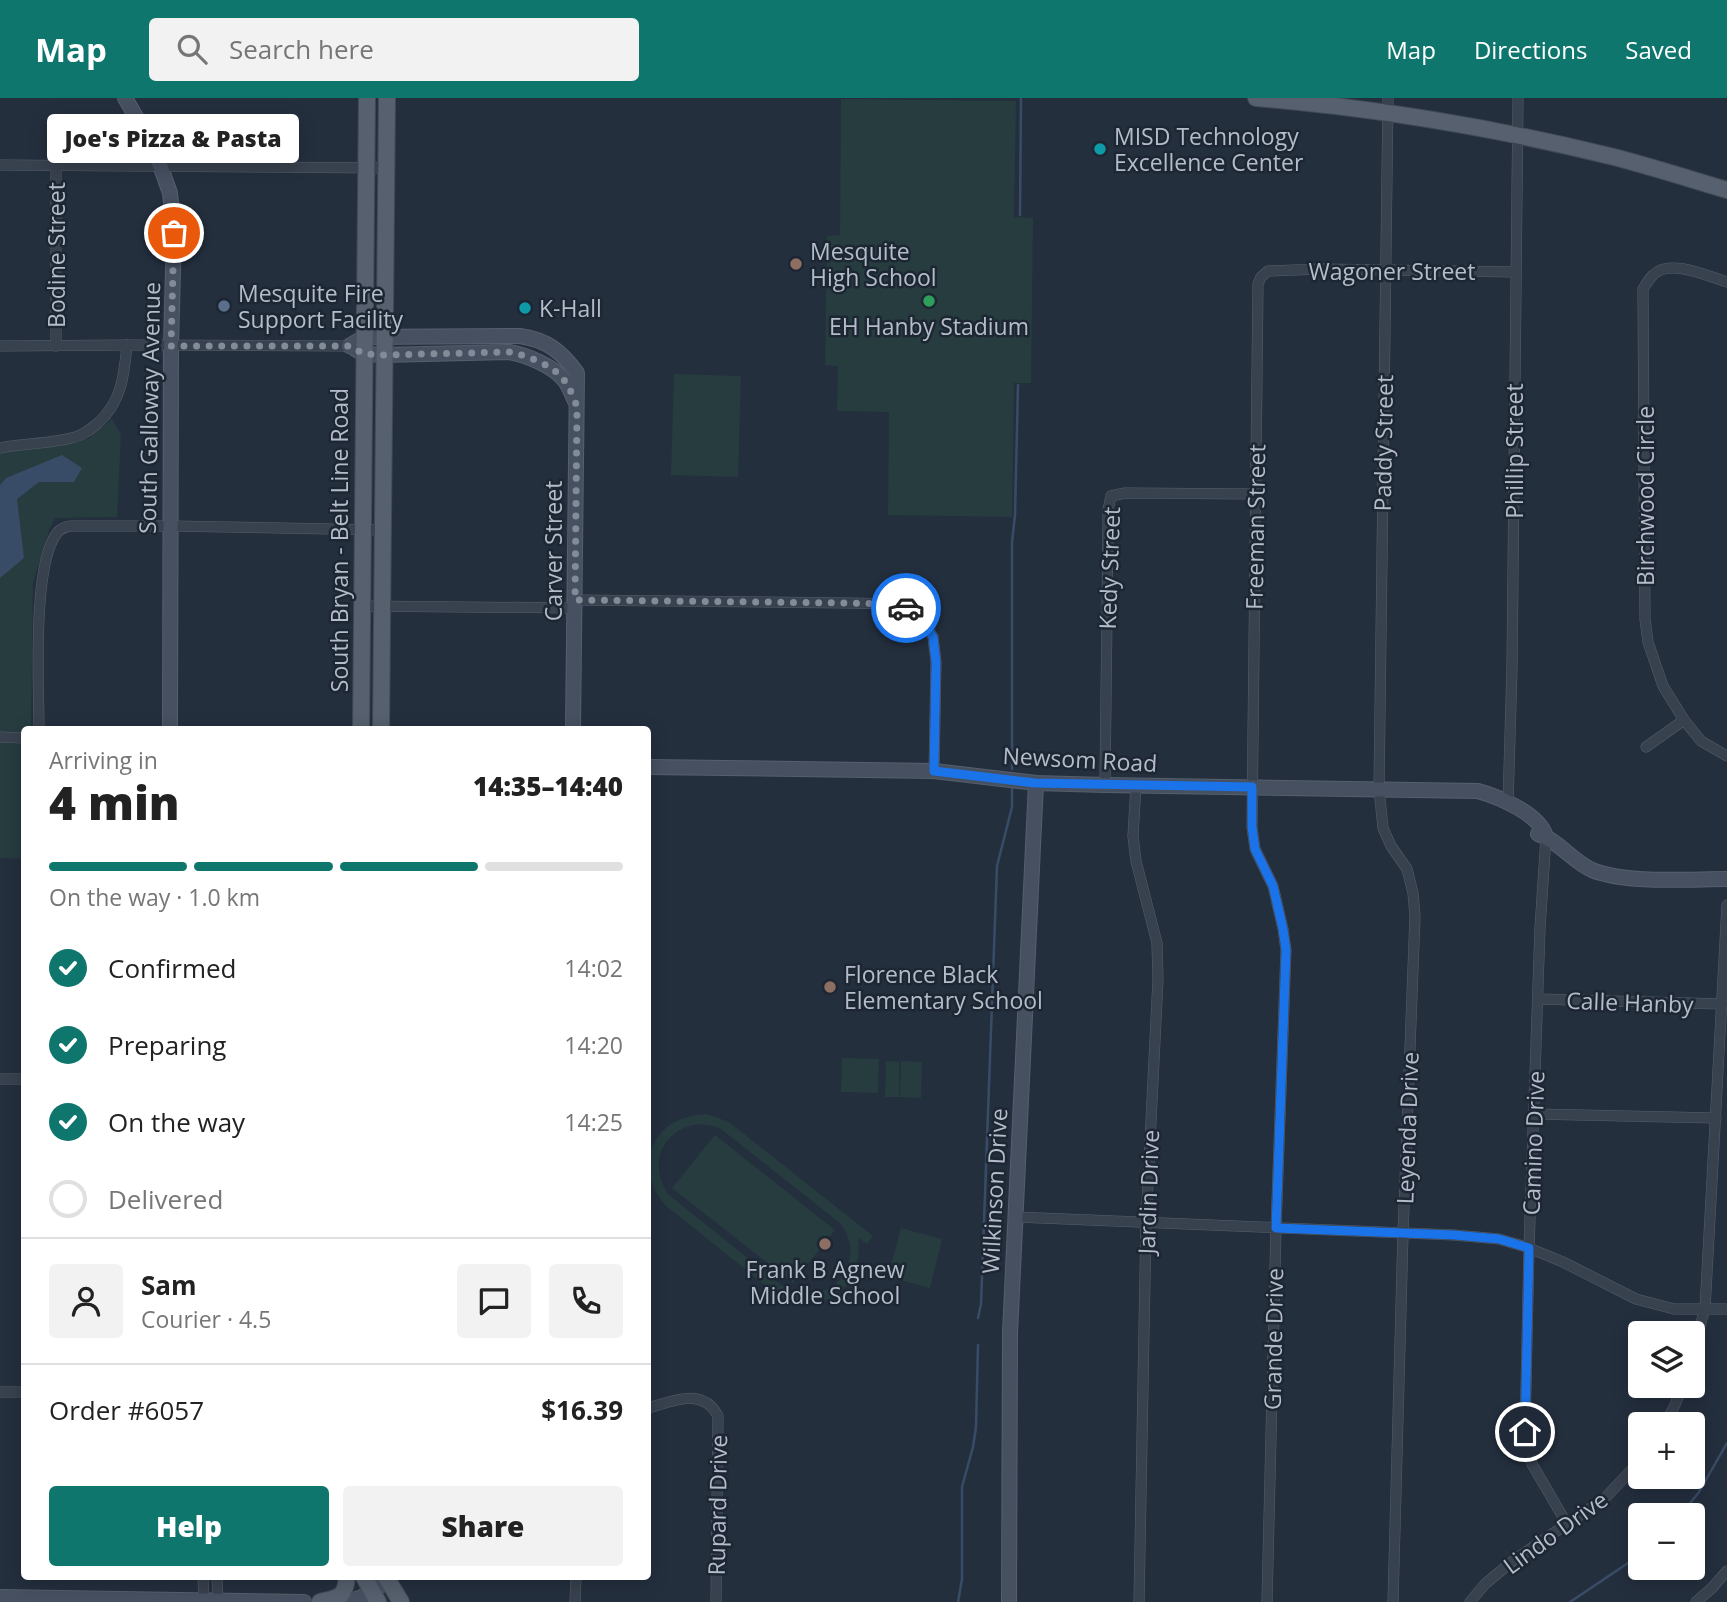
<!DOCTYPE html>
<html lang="en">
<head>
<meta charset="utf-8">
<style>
	:root { --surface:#fff; --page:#f2f2f2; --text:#222; --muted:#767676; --line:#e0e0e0; --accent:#0f766e }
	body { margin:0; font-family:"Open Sans",sans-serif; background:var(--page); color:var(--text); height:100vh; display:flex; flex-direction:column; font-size:26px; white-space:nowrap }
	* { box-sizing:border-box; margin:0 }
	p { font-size:23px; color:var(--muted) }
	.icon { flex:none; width:38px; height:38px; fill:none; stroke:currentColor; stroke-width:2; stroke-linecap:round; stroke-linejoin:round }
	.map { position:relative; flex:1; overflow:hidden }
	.details { position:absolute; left:21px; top:628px; width:630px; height:854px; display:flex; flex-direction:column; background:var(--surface); border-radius:7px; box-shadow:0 4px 18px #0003 }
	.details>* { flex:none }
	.fabs { position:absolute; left:1628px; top:1223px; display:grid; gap:14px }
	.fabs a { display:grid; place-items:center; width:77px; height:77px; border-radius:7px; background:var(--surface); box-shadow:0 4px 18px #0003; font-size:35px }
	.pin { position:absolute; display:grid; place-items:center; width:60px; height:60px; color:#fff; margin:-30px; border:4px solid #fff; border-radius:50%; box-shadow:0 2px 7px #0007 }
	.courier { position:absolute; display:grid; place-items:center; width:70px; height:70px; margin:-35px; border:5px solid #1a73e8; border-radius:50%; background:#fff; color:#222; box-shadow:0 2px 9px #0007 }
	.bubble { position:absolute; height:49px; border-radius:7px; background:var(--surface); box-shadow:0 4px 18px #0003; font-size:23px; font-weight:800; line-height:49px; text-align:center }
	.overview em { font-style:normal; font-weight:800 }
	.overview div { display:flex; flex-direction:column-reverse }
	.overview { display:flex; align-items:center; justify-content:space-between; height:119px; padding:0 28px }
	h1 { font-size:46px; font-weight:800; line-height:52px }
	.bar { display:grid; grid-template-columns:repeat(4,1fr); gap:10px 7px; align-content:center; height:84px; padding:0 28px }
	.bar i { height:9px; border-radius:5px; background:var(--line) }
	.bar .active { background:var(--accent) }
	.bar p { grid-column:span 4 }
	.line { display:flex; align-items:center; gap:18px; padding:0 28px; border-top:2px solid var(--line) }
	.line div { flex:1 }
	.round { display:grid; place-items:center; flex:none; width:74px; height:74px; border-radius:7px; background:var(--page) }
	ol { padding:0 28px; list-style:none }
	li { display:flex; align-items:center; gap:21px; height:77px }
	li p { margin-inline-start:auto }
	li .icon { padding:7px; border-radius:50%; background:var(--accent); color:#fff; stroke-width:4 }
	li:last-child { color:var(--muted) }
	li i { width:38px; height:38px; border:4px solid var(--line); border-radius:50% }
	.cta { display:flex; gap:14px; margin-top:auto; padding:14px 28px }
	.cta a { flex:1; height:80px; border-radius:7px; background:var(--accent); color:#fff; font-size:28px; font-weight:800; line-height:80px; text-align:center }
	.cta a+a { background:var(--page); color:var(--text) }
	header { display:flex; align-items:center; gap:42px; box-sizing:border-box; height:98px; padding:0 35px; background:var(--accent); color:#fff }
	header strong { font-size:33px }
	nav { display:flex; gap:38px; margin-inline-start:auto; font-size:24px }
	.search { width:490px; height:63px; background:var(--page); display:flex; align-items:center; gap:18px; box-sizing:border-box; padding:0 24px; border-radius:7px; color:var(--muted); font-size:26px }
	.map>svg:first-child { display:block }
	.green { fill:#263c3f; fill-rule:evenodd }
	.water { fill:#394c67 }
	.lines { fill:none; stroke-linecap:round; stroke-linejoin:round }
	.stream { stroke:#394c67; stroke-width:2.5 }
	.street-casing { stroke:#565f6c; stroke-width:11 }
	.secondary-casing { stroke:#565f6c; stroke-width:16 }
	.primary-casing { stroke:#414a57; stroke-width:18 }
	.street { stroke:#38414e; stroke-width:10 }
	.secondary { stroke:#465061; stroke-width:14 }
	.primary { stroke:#56606e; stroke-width:16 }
	.done { stroke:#828b98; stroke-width:7; stroke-dasharray:0 12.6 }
	.route { stroke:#1a73e8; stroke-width:9 }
	.culture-dot { fill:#0f9aa8; stroke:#1d2633; stroke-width:2.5 }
	.education-dot { fill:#8d6e63; stroke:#1d2633; stroke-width:2.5 }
	.leisure-dot { fill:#2e9e5b; stroke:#1d2633; stroke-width:2.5 }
	.service-dot { fill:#5c6f8a; stroke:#1d2633; stroke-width:2.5 }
	.labels { text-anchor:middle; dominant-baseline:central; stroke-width:5; stroke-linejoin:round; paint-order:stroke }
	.poi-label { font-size:23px; fill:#b4bcc9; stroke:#1d2633; text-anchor:start }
	.street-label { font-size:23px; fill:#b4bcc9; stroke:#1d2633 }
</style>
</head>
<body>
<header>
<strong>Map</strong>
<div class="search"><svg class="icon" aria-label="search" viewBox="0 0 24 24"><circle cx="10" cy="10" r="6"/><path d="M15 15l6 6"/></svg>Search here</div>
<nav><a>Map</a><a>Directions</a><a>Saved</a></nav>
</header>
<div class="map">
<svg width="1727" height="1504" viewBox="0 0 1727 1504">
	<rect width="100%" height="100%" fill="#242f3e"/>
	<g class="green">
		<polygon points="841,1 1016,3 1014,119 1033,120 1031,285 1014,285 1012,419 888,417 889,314 837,313 838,268 825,267 827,138 840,137"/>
		<polygon points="674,276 741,278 738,379 671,377"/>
		<polygon points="112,321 121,337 117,419 55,420 48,435 33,485 31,632 24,632 24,761 0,760 0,354 67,346 88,341"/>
		<polygon points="842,960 879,961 878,995 841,994"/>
		<polygon points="886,963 899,964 899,999 885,999"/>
		<polygon points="901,963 922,964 921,1000 900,999"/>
		<path d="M706 1016 716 1019 730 1025 873 1138 867 1146 858 1140C865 1191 821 1221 776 1196L665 1107C631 1067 653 1018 706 1016ZM699 1026 713 1028 721 1031 840 1125C870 1164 830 1212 786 1191L668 1096C648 1065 661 1032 699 1026Z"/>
		<polygon points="715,1037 835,1132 793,1185 672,1090"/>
		<polygon points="901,1130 942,1141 930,1190 888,1179"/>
	</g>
	<polygon class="water" points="62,357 82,370 74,384 39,384 17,401 24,460 0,480 0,387 6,380"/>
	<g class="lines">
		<g class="stream">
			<polyline points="1020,117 1021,1"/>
			<polyline points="1012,671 1012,444 1015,417 1018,287"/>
			<polyline points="978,1220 981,1206 997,768 1012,709 1012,691"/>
			<polyline points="1680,1418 1699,1394 1727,1345"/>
			<polyline points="958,1504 962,1481 962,1389 973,1349 976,1329 978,1247"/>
			<polyline points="1570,1504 1640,1457"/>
		</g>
		<g class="street-casing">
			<g id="street">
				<polyline points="1388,0 1379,691 1383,730 1391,748 1407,771 1413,795 1415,818 1403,1135 1393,1504"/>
				<polyline points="0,67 387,70"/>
				<polyline points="56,67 56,248"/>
				<path d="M1727 184C1707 178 1669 160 1653 177 1649 181 1646 186 1643 191L1645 521 1648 544 1663 588 1684 622 1701 643 1727 658"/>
				<polyline points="0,248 127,247 349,248"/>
				<path d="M0 350C24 345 51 346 75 339 84 337 91 331 98 325 122 303 124 277 127 247"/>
				<polyline points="575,502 848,505 893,506 907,511 924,524 933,539 936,564 934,673"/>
				<polyline points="361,508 575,510"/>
				<path d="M39 632C39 588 32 467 57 435 61 430 65 429 71 428H170L382 432"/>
				<polyline points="0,639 24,640"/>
				<polyline points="1646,649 1684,622"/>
				<polyline points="1105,687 1108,427 1108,412 1111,398 1125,395 1256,396"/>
				<polyline points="1136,687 1133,738 1136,763 1157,845 1158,881 1146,1125 1139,1504"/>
				<polyline points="1508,706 1512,570 1518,0"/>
				<polyline points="1546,739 1540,830 1529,1150 1525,1334 1532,1366 1567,1426"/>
				<polyline points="1538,901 1722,906"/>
				<polyline points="0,981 24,981"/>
				<polyline points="1534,1016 1716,1020"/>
				<polyline points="1016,1119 1454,1137 1499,1141 1529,1150 1563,1164 1636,1201 1674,1211 1727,1211"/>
				<polyline points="1692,1254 1705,1211 1727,807"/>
				<polyline points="0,1294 24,1294"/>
				<path d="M648 1310C672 1304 703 1288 718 1318L716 1504"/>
				<polyline points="1665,1326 1675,1307 1682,1288"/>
				<polyline points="203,1479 204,1503"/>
				<polyline points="217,1479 218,1503"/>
				<polyline points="575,1504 576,1479"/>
				<polyline points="1267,1504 1276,1131 1286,852 1283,831 1273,788 1255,751 1252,729 1258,186 1261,179 1268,173 1320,171 1516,174"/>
				<polyline points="1470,1504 1485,1486 1514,1462 1605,1400 1640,1363"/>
				<polyline points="1696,1504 1712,1490 1727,1473"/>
			</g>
		</g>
		<g class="secondary-casing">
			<g id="secondary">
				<polyline points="125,0 146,36 160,67 170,95 174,135 171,248 170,632"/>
				<path d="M349 248 364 239 520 238C547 242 561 253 577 275L573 632"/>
				<path d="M355 251 364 256 383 257 509 254C526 257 554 268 565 283 569 288 572 297 575 303"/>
				<path d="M648 669 934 673 1036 685 1105 687 1478 693C1499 699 1540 716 1546 739"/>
				<path d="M1538 736C1558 742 1572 763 1592 772 1627 786 1688 781 1727 781"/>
				<polyline points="0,1499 304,1504"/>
				<polyline points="346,1504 360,1500 388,1483"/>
				<polyline points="1009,1504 1010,1235 1036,685"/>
			</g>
		</g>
		<g class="primary-casing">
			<g id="primary">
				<path d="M1256 0C1377 10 1496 30 1614 59 1652 69 1690 81 1727 92"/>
				<polyline points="361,632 367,0"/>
				<polyline points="381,632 387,0"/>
				<polyline points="364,1479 378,1504"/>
				<polyline points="386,1479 401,1504"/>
				<path d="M320 1504C339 1499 345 1500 347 1479"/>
			</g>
		</g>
		<use href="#street" class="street"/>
		<use href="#secondary" class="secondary"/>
		<use href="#primary" class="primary"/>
	</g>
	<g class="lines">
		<path class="done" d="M174 135 171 248H349L364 256 383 257 509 254C526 257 553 267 564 282 570 289 573 300 577 308L575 502 848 505 893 506 906 510"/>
		<polyline class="route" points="906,510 924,524 933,539 936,564 934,673 1035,685 1252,689 1252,729 1255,751 1273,788 1283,831 1286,852 1276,1130 1454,1137 1499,1141 1529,1150 1525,1334"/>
	</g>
	<g class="culture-dot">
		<circle cx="1100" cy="51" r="7"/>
		<circle cx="525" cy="210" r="7"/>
	</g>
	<g class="education-dot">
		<circle cx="796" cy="166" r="7"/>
		<circle cx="830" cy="889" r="7"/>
		<circle cx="825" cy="1146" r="7"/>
	</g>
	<circle class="leisure-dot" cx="929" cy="203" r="7"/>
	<circle class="service-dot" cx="224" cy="208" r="7"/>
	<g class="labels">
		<g class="poi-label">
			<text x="1114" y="38">MISD Technology<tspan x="1114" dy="26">Excellence Center</tspan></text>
			<text x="810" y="153">Mesquite<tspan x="810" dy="26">High School</tspan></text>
			<text x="238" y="195">Mesquite Fire<tspan x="238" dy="26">Support Facility</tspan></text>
			<text x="539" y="210">K-Hall</text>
			<text x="929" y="228" text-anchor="middle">EH Hanby Stadium</text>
			<text x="844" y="876">Florence Black<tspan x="844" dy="26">Elementary School</tspan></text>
			<text x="825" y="1171" text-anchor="middle">Frank B Agnew<tspan x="825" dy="26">Middle School</tspan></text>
		</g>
		<g class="street-label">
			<text transform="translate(56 157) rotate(-90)">Bodine Street</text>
			<text x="1392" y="173">Wagoner Street</text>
			<text transform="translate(149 310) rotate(-89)">South Galloway Avenue</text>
			<text transform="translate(1383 345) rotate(-89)">Paddy Street</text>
			<text transform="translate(1514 353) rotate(-90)">Phillip Street</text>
			<text transform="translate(1645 398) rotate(-90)">Birchwood Circle</text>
			<text transform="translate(1255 429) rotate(-89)">Freeman Street</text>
			<text transform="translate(339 442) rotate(-90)">South Bryan - Belt Line Road</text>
			<text transform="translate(553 453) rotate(-90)">Carver Street</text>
			<text transform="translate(1109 470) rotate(-88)">Kedy Street</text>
			<text transform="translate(1080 661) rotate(3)">Newsom Road</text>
			<text transform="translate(1630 904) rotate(2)">Calle Hanby</text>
			<text transform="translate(1407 1030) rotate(-88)">Leyenda Drive</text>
			<text transform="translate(1533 1045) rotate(-88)">Camino Drive</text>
			<text transform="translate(994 1093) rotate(-87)">Wilkinson Drive</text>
			<text transform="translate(1148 1094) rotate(-88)">Jardin Drive</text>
			<text transform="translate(1273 1241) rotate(-89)">Grande Drive</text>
			<text transform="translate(717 1407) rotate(-89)">Rupard Drive</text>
			<text transform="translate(1555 1434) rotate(-36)">Lindo Drive</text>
		</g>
	</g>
</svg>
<div class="fabs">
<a><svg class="icon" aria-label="layers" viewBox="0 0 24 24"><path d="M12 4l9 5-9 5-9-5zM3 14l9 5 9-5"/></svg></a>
<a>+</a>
<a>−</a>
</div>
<div class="pin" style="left:174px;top:135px;background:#ea580c"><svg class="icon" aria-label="bag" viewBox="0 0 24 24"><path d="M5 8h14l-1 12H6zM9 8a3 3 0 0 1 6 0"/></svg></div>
<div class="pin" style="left:1525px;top:1334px;background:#1f2937"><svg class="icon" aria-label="home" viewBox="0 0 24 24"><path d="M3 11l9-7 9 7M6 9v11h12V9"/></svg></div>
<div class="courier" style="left:906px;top:510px"><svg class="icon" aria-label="car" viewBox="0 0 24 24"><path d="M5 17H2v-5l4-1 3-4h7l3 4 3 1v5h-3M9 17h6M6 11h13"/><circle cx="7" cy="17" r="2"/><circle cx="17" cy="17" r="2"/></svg></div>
<div class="bubble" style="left:47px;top:16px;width:252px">Joe's Pizza &amp; Pasta</div>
<section class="details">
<div class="overview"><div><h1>4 min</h1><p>Arriving in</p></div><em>14:35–14:40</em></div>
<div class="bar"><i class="active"></i><i class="active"></i><i class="active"></i><i></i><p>On the way · 1.0 km</p></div>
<ol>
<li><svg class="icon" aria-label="check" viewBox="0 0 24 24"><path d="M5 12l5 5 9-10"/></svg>Confirmed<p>14:02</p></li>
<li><svg class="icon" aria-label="check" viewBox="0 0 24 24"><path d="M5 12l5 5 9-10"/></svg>Preparing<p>14:20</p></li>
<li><svg class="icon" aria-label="check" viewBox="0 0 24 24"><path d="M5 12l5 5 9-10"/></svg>On the way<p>14:25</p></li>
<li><i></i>Delivered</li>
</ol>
<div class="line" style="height:126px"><a class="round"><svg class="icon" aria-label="person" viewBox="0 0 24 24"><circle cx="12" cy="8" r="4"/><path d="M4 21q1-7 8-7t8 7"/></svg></a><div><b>Sam</b><p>Courier · 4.5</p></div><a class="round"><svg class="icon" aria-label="chat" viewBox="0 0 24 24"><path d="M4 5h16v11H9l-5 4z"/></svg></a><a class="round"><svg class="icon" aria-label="phone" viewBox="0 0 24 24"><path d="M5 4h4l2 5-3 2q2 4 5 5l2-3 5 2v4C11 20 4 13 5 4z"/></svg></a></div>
<div class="line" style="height:91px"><div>Order #6057</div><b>$16.39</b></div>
<div class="cta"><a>Help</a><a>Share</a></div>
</section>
</div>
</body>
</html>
